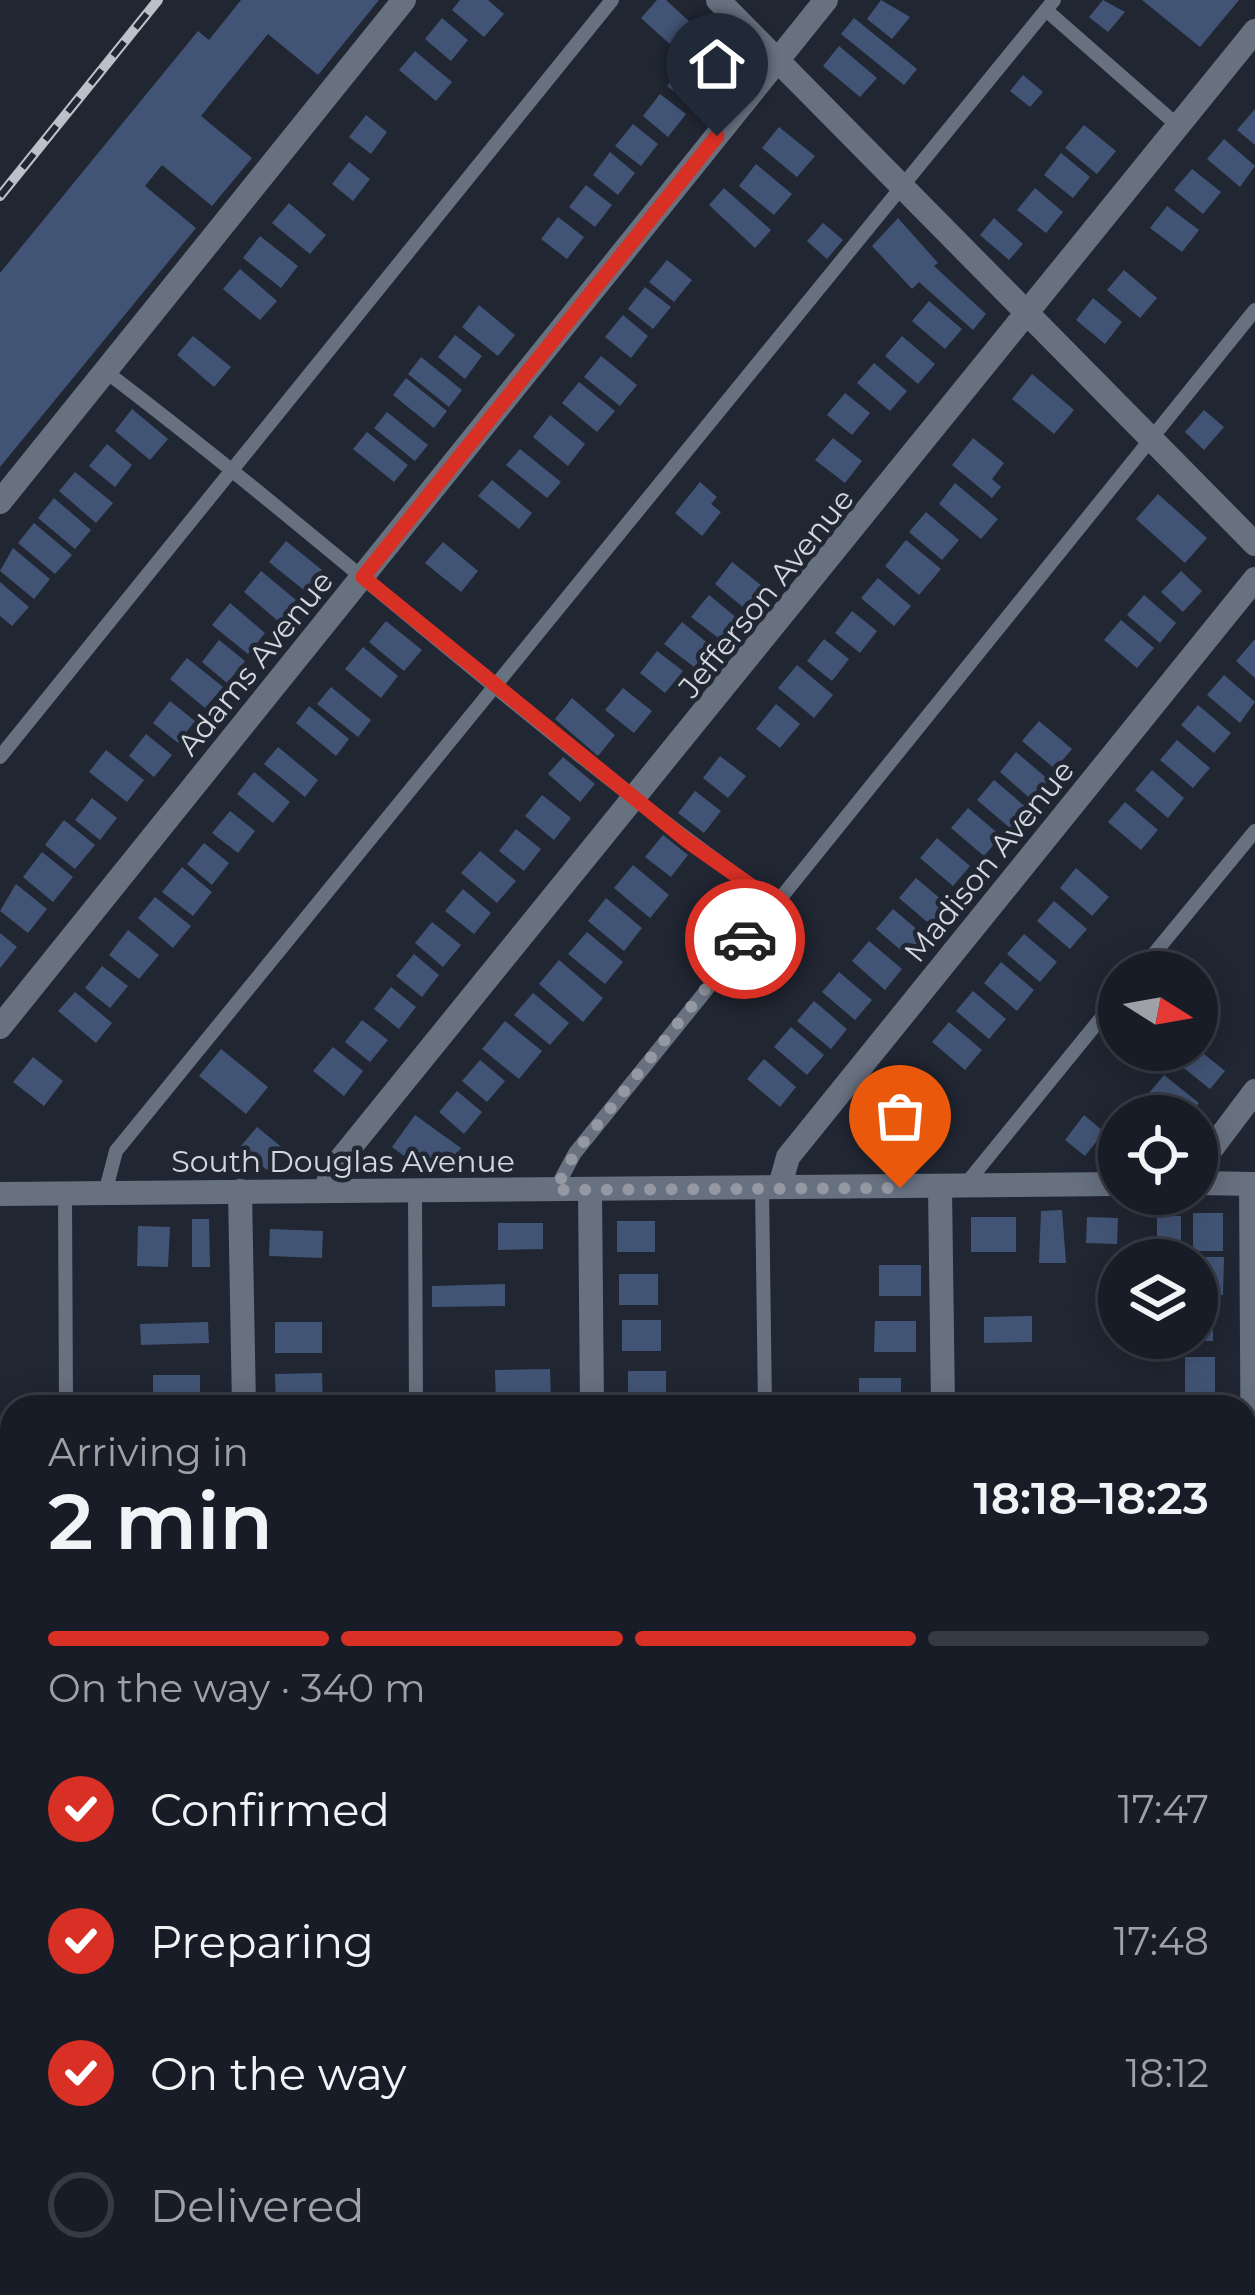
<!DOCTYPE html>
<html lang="en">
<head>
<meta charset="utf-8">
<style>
	:root { --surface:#181c26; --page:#21252e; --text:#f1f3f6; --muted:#9fa1a7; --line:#363a43; --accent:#d93025 }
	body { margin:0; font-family:Montserrat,sans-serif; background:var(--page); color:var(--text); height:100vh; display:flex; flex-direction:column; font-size:45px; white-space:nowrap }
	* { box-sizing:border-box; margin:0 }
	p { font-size:39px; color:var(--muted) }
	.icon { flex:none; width:66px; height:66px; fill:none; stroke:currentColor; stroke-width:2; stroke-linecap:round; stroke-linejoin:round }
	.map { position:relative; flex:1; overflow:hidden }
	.details { position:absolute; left:0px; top:1395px; width:1257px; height:900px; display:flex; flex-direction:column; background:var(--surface); border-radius:36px 36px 0 0; box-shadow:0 6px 30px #0003,0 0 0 3px var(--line) }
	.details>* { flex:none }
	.needle { width:78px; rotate:101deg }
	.fabs { position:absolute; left:1098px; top:951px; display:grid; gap:24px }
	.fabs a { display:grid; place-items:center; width:120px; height:120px; border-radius:50%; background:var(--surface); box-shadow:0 6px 30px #0003,0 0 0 3px var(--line); font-size:60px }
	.pin { position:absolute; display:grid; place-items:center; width:102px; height:102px; color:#fff; margin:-123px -51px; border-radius:50% 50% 50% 0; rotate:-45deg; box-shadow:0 0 12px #0007 }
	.pin .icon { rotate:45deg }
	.courier { position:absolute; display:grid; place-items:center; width:120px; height:120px; margin:-60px; border:9px solid #d93025; border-radius:50%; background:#fff; color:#222; box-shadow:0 3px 15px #0007 }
	.summary em { font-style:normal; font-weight:600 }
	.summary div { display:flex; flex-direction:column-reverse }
	.summary { display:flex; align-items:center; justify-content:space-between; height:204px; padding:0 48px }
	h1 { font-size:78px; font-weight:600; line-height:90px }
	.bar { display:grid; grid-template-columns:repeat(4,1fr); gap:18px 12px; align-content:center; height:144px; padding:0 48px }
	.bar i { height:15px; border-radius:9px; background:var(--line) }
	.bar .selected { background:var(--accent) }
	.bar p { grid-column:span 4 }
	ol { padding:0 48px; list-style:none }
	li { display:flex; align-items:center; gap:36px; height:132px }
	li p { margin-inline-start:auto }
	li .icon { padding:12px; border-radius:50%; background:var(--accent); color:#fff; stroke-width:4 }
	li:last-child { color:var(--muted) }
	li i { width:66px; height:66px; border:6px solid var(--line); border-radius:50% }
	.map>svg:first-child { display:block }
	.building { fill:#425475 }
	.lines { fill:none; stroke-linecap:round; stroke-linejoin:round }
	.service { stroke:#687180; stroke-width:14 }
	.minor { stroke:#687180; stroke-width:24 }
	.rail-casing { stroke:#bcc0c8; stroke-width:10 }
	.rail { stroke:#202632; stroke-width:6; stroke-dasharray:18; stroke-linecap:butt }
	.done { stroke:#9498a2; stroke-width:12; stroke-dasharray:0 21.6 }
	.route { stroke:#d93025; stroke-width:15 }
	.labels { text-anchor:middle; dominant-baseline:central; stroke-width:9; stroke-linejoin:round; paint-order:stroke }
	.street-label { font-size:30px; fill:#d2d6de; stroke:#202632 }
</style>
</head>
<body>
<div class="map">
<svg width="1255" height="2295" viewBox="0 0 1255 2295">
	<rect width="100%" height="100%" fill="#202632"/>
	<g class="building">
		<polygon points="241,0 379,0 318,75 268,34 222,90 201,116 252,158 212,206 162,165 145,186 196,228 0,467 0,273 198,31 209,40"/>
		<polygon points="460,0 488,0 504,14 484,37 452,10"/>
		<polygon points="657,0 666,0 692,24 672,46 641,18"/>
		<polygon points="881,0 910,17 892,39 867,19"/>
		<polygon points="1103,0 1125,12 1108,32 1089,17"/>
		<polygon points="1142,0 1239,0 1200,47"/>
		<polygon points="442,18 468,40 451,61 425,39"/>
		<polygon points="854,18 917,69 904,85 841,34"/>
		<polygon points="705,38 743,68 736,77 732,74 726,81 692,53"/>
		<polygon points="839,46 877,78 860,97 823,66"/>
		<polygon points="415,51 452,82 436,101 399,70"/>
		<polygon points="684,64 710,84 692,106 667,86"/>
		<polygon points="1023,75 1043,92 1030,107 1010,91"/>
		<polygon points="660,94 686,114 668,137 643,116"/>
		<polygon points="1255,109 1255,145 1237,130"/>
		<polygon points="366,115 387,132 371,154 349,137"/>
		<polygon points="633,124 658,144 641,166 615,146"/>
		<polygon points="1084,125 1116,151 1097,174 1065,148"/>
		<polygon points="779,127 815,156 797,177 762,148"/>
		<polygon points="1224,139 1255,166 1240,187 1207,159"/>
		<polygon points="610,152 635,173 618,195 593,175"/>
		<polygon points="1061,153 1090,177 1073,198 1044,175"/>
		<polygon points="349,162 370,179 353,201 332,184"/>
		<polygon points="756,164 792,194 774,215 739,186"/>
		<polygon points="1192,169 1221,192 1203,214 1174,190"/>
		<polygon points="586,185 612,205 595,227 569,207"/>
		<polygon points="724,188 771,230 755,248 709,205"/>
		<polygon points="1035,188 1063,212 1046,233 1017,210"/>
		<polygon points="289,203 326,235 310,254 272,223"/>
		<polygon points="1167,206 1199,230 1182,252 1150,228"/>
		<polygon points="558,217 584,237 567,259 541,239"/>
		<polygon points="898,218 938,263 934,266 986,314 973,330 919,282 912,289 872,246"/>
		<polygon points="994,218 1023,244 1009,260 980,235"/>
		<polygon points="823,223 843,240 827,259 807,241"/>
		<polygon points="260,236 298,266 281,288 243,258"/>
		<polygon points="667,260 692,280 674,302 649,282"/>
		<polygon points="240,269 277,301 260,320 223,289"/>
		<polygon points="1124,270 1157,298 1140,318 1107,290"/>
		<polygon points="645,287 671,307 653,329 628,309"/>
		<polygon points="1093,298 1122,322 1105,344 1076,320"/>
		<polygon points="929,301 962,329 945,349 912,321"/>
		<polygon points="479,305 515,335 498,356 462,327"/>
		<polygon points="623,315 648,336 631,358 605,337"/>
		<polygon points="455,335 482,356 465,379 438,357"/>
		<polygon points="193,336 231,367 214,387 177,355"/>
		<polygon points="902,336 935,364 918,384 885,356"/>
		<polygon points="601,356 637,385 620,406 584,377"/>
		<polygon points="421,357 462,390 449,407 408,374"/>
		<polygon points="874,363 907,391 890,411 857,383"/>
		<polygon points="1032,374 1074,410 1054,434 1012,399"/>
		<polygon points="406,378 447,411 434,428 393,395"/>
		<polygon points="579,382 615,411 597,432 562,403"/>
		<polygon points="845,393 870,413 852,435 827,415"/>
		<polygon points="132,409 168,439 150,460 115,431"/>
		<polygon points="1204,410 1224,427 1204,450 1185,432"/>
		<polygon points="387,412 428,445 415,461 374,428"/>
		<polygon points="550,415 585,444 568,466 533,437"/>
		<polygon points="367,432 408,465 394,482 353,449"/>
		<polygon points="833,438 862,461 845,483 815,460"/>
		<polygon points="973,438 1004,463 992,479 1001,487 992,498 952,465"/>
		<polygon points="107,444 132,465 115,487 89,466"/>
		<polygon points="520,449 561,482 547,498 506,465"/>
		<polygon points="75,472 113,503 96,523 59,491"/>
		<polygon points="492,480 532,513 519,529 478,496"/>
		<polygon points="700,482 717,497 711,504 721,512 702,536 675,513"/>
		<polygon points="955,483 998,519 981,539 939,504"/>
		<polygon points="1158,494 1207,538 1185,563 1136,519"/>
		<polygon points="54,498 91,530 75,549 38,518"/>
		<polygon points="926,512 959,540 942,560 909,532"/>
		<polygon points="34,523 72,555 55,574 18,543"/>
		<polygon points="906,540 941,569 919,595 885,566"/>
		<polygon points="286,541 322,570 305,591 269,562"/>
		<polygon points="443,542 478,571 461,592 425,563"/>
		<polygon points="13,548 50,579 34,599 0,571"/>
		<polygon points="732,562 762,586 744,608 715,584"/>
		<polygon points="261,571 296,600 279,622 244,592"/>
		<polygon points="1181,571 1202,591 1183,612 1161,592"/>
		<polygon points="878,578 911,606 894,626 861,598"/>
		<polygon points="0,582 29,607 12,626 0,616"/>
		<polygon points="709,595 738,619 721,640 691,617"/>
		<polygon points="1144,595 1176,623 1160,643 1127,615"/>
		<polygon points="230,603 265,633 248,654 212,625"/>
		<polygon points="852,611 877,631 860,653 835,633"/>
		<polygon points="1121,620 1154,648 1137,668 1104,640"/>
		<polygon points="386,621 422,650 404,671 369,642"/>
		<polygon points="682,622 711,646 694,667 664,644"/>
		<polygon points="824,639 849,659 832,681 807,661"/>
		<polygon points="1255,639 1255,678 1236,661"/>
		<polygon points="219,640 245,661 227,683 202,662"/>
		<polygon points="363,647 398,676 381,698 345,669"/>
		<polygon points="657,651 683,671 665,693 640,673"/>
		<polygon points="187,658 223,687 205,708 170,679"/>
		<polygon points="797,665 833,695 814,718 778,688"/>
		<polygon points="1224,675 1255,702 1240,723 1207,695"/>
		<polygon points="331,687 371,720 358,737 317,704"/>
		<polygon points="623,688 652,711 634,733 605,710"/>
		<polygon points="572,698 615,735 598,756 555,719"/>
		<polygon points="170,701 195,721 178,743 153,723"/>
		<polygon points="776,704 800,724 780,748 756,729"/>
		<polygon points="1198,705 1231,733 1214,753 1181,725"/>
		<polygon points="309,706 349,739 336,756 296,723"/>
		<polygon points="1039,721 1072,749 1055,769 1022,741"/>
		<polygon points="146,734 172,755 154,777 129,756"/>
		<polygon points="1177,740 1210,768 1193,788 1160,760"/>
		<polygon points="278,747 318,780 305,797 264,764"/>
		<polygon points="106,750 144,780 127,802 89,772"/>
		<polygon points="1016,752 1049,780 1032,800 1000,772"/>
		<polygon points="720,756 746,776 728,798 703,778"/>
		<polygon points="563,757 595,784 580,802 548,774"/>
		<polygon points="1152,770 1184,798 1168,818 1135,790"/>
		<polygon points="254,772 290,802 273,823 237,794"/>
		<polygon points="994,780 1027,808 1010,828 977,800"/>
		<polygon points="695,791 721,811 704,833 678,813"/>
		<polygon points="542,795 571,818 554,840 525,816"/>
		<polygon points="92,798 117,818 100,840 75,820"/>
		<polygon points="1125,802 1158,830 1141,850 1108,822"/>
		<polygon points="968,808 1001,836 984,856 951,828"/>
		<polygon points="230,811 255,831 238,853 212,833"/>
		<polygon points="64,820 95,845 75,869 45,845"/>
		<polygon points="516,829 541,849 524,871 499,851"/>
		<polygon points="663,835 688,855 671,877 645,857"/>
		<polygon points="937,838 970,866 953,886 920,858"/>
		<polygon points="204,843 229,863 212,885 187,864"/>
		<polygon points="480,851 516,881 497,903 461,873"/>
		<polygon points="42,852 73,877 53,902 23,877"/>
		<polygon points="633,865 669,895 650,918 614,888"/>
		<polygon points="182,867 212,892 193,916 162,892"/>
		<polygon points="1076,868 1109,897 1092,916 1060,888"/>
		<polygon points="916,878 949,906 932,926 899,898"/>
		<polygon points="16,884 47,909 28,933 0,911"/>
		<polygon points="463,889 491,913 474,934 445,911"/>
		<polygon points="155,897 191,926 173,948 138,918"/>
		<polygon points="606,898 642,928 624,951 588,921"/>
		<polygon points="1054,901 1087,929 1070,949 1037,921"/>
		<polygon points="893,909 926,937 909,957 876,929"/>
		<polygon points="432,922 461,945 443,967 415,943"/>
		<polygon points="128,930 159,955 139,979 109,955"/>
		<polygon points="587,932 623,962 605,984 568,954"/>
		<polygon points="0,933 17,947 0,968"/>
		<polygon points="1024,934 1057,962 1040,982 1007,954"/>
		<polygon points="869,941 902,969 885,990 852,961"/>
		<polygon points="414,954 439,975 422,997 396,976"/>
		<polygon points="559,960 603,998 583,1022 539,984"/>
		<polygon points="1001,962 1034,990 1017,1011 984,983"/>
		<polygon points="102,966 128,986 110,1008 85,988"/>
		<polygon points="839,972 872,1000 855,1020 822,992"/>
		<polygon points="391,987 416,1007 399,1029 374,1009"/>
		<polygon points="973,991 1006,1019 989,1039 956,1011"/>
		<polygon points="75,992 112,1023 96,1043 58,1011"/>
		<polygon points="533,993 569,1023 550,1045 514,1015"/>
		<polygon points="814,1001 847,1029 831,1049 797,1021"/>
		<polygon points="362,1020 388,1040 370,1062 345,1042"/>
		<polygon points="505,1021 542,1051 519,1079 482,1049"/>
		<polygon points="949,1022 982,1050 965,1070 932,1042"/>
		<polygon points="791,1027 824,1055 807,1075 774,1047"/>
		<polygon points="333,1047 363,1071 344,1096 313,1071"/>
		<polygon points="221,1049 268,1087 246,1114 199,1076"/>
		<polygon points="1183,1050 1199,1050 1225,1071 1210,1089 1175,1061"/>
		<polygon points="33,1057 63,1081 44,1106 13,1082"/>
		<polygon points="764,1059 796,1087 780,1107 747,1079"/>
		<polygon points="480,1060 505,1081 487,1102 462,1081"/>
		<polygon points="1164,1075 1199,1103 1188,1116 1177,1116 1149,1093"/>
		<polygon points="900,1087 933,1116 916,1135 883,1107"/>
		<polygon points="457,1091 482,1112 464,1134 439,1112"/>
		<polygon points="1136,1099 1155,1116 1121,1116"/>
		<polygon points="415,1115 461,1148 445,1172 420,1168 392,1147"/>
		<polygon points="1084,1115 1104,1132 1085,1156 1065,1140"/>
		<polygon points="257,1127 284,1149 267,1170 240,1147"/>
		<polygon points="1062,1210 1066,1263 1039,1263 1041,1211"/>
		<rect x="1193" y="1213" width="30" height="38"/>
		<rect x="1157" y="1216" width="24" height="44"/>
		<rect x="971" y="1217" width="45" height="35"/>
		<polygon points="1087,1217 1118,1218 1117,1244 1086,1243"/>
		<polygon points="192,1219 209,1219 210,1267 192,1267"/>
		<rect x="617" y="1221" width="38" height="31"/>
		<polygon points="498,1223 543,1223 543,1249 498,1250"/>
		<polygon points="138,1226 170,1227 168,1267 137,1266"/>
		<polygon points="270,1229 323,1231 322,1258 269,1256"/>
		<polygon points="1197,1257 1224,1257 1223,1295 1197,1295"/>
		<rect x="879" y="1265" width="42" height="31"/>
		<rect x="619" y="1274" width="39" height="31"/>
		<polygon points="505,1284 505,1306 432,1307 432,1286"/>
		<rect x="1197" y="1304" width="16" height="37"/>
		<polygon points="1032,1316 1032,1342 984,1343 984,1317"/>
		<rect x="622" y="1320" width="39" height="31"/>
		<polygon points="875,1321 916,1321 916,1352 874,1352"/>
		<polygon points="208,1322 209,1343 141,1345 140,1324"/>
		<rect x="275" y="1322" width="47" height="31"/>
		<rect x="1185" y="1357" width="30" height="38"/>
		<polygon points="550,1369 551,1402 496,1403 495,1370"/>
		<rect x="628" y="1371" width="38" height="31"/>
		<polygon points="322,1373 323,1404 276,1405 275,1374"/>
		<rect x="153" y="1375" width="47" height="31"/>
		<rect x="859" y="1378" width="42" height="29"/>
		<rect x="520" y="2283" width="39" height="12"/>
		<polygon points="626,2283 658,2283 658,2289 626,2290"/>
		<polygon points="722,2283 759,2283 759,2295 723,2295"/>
		<polygon points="1001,2283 1050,2283 1050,2295 1002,2295"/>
	</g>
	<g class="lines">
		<g class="service">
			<polyline points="1046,10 1177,125"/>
			<path d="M105 371C332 543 541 738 774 902"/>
			<polyline points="0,757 612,0"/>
			<polyline points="1139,972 1255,831"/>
			<polyline points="966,1184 1119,996"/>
			<polyline points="762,1187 765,1407"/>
			<polyline points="415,1190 416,1407"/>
			<polyline points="555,1190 575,1153 1255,310"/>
			<polyline points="105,1193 116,1151 1054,0"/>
			<polyline points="65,1194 66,1407"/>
			<polyline points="0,2137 12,2137"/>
			<polyline points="1128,2283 1128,2295"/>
			<polyline points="775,2295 775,2283"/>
		</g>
		<g class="minor">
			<polyline points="718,0 1255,544"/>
			<polyline points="0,502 404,0"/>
			<polyline points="0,1027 826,0"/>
			<polyline points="1197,1168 1255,1091"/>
			<polyline points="1197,1183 1255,1184"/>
			<polyline points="1251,1184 1255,1822"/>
			<polyline points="780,1186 788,1157 1255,579"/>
			<polyline points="940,1188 943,1407"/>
			<polyline points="590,1190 592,1407"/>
			<polyline points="240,1191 244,1407"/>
			<polyline points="324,1191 336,1165 1255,31"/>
			<polyline points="0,1194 1119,1184"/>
			<polyline points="597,2283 597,2295"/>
			<polyline points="953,2283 953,2295"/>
		</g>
		<g class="rail-casing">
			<polyline id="rail" points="0,196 158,0"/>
		</g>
		<use href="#rail" class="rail"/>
	</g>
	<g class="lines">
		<polyline class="done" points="745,939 575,1153 555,1190 900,1188"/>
		<polyline class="route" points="717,136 363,577 686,840 774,902 745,939"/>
	</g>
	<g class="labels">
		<g class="street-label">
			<text transform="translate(766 593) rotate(-51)">Jefferson Avenue</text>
			<text transform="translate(255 663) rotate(-51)">Adams Avenue</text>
			<text transform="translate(989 861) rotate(-51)">Madison Avenue</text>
			<text x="343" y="1161">South Douglas Avenue</text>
		</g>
	</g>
</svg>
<div class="fabs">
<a><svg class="needle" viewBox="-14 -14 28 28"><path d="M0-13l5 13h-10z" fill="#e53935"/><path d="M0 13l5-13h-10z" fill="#9fa1a7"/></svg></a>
<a><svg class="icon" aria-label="locate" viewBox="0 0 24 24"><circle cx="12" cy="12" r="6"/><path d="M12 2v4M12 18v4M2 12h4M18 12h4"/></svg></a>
<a><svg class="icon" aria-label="layers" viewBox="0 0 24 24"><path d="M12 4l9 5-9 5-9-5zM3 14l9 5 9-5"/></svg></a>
</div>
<div class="pin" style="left:900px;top:1188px;background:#ea580c"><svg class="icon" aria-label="bag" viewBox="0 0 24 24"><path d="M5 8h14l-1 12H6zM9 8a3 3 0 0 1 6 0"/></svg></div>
<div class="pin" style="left:717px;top:136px;background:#1f2937"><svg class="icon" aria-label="home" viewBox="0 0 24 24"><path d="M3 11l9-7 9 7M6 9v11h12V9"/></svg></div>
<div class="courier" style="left:745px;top:939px"><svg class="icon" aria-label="car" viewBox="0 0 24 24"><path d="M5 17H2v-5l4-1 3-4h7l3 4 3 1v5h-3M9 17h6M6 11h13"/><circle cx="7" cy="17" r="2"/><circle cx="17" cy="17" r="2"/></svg></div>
<section class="details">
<div class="summary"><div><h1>2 min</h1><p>Arriving in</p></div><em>18:18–18:23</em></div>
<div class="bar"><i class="selected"></i><i class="selected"></i><i class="selected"></i><i></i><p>On the way · 340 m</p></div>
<ol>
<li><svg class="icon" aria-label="check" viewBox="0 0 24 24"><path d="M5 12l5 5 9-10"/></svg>Confirmed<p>17:47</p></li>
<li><svg class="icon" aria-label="check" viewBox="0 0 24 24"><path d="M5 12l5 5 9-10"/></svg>Preparing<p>17:48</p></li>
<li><svg class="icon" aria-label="check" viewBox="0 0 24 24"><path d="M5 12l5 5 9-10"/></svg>On the way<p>18:12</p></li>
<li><i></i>Delivered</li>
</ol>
</section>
</div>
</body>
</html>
